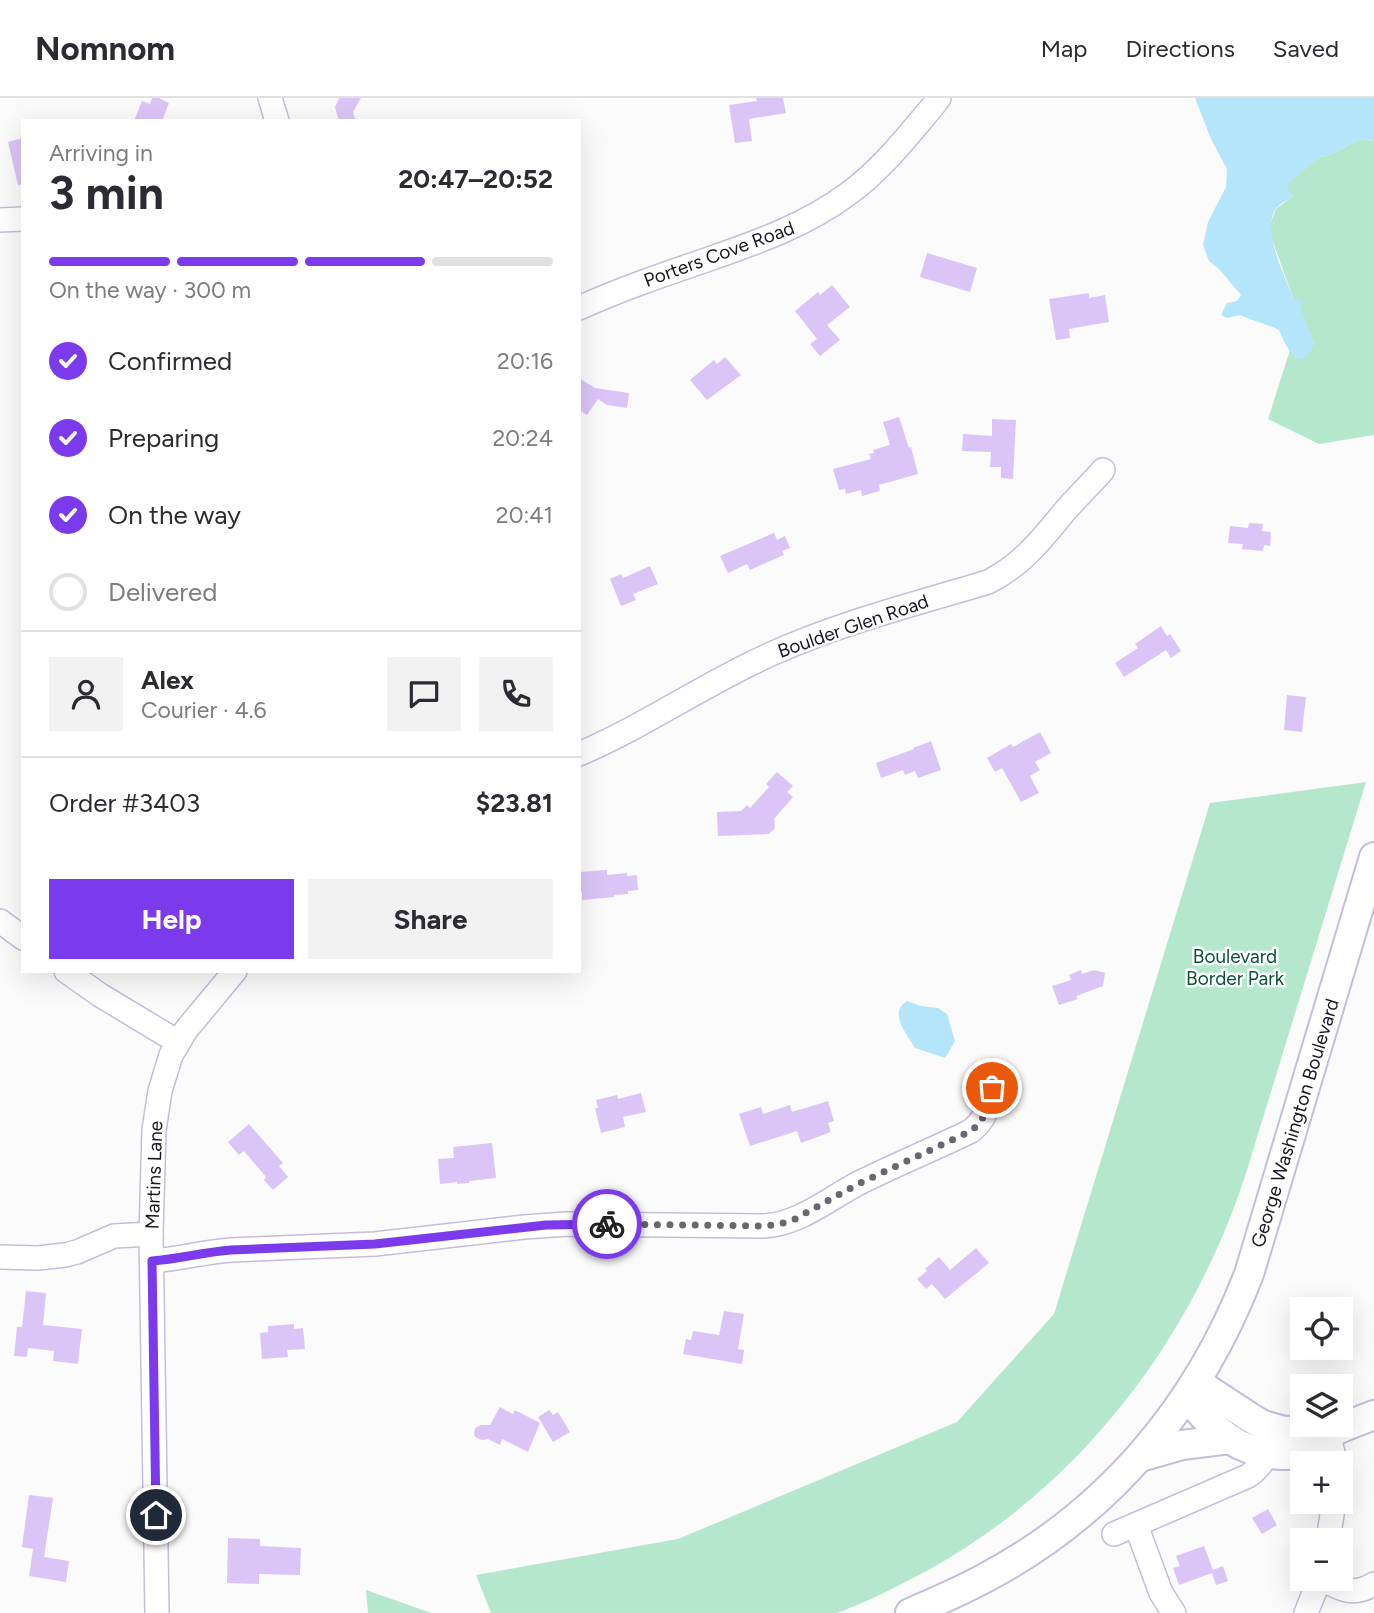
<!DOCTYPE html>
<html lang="en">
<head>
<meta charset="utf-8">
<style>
	:root { --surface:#fff; --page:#f2f2f3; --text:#2b2b33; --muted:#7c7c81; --line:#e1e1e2; --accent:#7c3aed }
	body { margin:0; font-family:Figtree,sans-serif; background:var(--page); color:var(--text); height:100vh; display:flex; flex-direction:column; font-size:26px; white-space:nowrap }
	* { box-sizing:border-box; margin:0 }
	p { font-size:23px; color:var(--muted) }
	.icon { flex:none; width:38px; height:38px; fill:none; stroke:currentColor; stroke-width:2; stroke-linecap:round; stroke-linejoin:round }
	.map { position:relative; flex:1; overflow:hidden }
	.drawer { position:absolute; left:21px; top:21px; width:560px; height:854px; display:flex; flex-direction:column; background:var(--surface); border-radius:0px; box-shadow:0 7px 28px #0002 }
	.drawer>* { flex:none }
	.fabs { position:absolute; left:1290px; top:1199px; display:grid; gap:14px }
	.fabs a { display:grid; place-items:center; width:63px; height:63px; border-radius:0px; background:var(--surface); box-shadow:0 7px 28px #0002; font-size:35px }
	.pin { position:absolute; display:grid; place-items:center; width:60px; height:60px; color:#fff; margin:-30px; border:4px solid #fff; border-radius:50%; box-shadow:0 2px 7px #0007 }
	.courier { position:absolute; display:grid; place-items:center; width:70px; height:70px; margin:-35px; border:5px solid #7c3aed; border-radius:50%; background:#fff; color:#222; box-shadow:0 2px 9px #0007 }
	.headline em { font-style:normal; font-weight:700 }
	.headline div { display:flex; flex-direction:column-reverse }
	.headline { display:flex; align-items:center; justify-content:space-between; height:119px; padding:0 28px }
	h1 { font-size:46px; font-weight:700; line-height:52px }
	.bar { display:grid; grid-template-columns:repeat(4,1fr); gap:10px 7px; align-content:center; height:84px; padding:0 28px }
	.bar i { height:9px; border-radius:5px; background:var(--line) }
	.bar .on { background:var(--accent) }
	.bar p { grid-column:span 4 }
	.line { display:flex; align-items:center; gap:18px; padding:0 28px; border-top:2px solid var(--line) }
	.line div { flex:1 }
	.round { display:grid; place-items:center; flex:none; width:74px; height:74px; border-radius:0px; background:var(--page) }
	ol { padding:0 28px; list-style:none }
	li { display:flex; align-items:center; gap:21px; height:77px }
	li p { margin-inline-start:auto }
	li .icon { padding:7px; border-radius:50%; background:var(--accent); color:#fff; stroke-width:4 }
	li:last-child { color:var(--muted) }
	li i { width:38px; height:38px; border:4px solid var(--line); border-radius:50% }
	.cta { display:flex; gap:14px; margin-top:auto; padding:14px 28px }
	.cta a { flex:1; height:80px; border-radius:0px; background:var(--accent); color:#fff; font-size:28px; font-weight:700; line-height:80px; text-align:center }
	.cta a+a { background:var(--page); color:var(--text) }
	header { display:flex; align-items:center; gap:42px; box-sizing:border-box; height:98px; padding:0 35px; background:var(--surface); border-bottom:2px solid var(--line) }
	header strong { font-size:33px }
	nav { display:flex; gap:38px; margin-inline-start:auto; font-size:24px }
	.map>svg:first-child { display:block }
	.green { fill:#b5e7cd }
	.water { fill:#b4e5fa }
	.building { fill:#dbc5f7 }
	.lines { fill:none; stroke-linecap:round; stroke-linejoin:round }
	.minor-casing { stroke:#c8bcdc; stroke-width:26 }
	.major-casing { stroke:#c8bcdc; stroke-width:32 }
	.minor { stroke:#fff; stroke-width:23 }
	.major { stroke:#fff; stroke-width:28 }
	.done { stroke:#69666d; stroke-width:7; stroke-dasharray:0 12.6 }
	.route { stroke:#7c3aed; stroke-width:9 }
	.labels { text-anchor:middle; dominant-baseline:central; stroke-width:5; stroke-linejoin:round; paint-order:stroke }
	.street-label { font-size:19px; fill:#1a1621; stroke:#fff }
	.park-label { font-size:19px; fill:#0b5338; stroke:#fff }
</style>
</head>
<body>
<header>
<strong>Nomnom</strong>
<nav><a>Map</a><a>Directions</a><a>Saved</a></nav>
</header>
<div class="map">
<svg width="1374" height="1515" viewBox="0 0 1374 1515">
	<rect width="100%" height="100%" fill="#fbfbfb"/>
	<g class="green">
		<polygon points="1360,41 1374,43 1374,337 1319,346 1268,321 1290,252 1296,260 1314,246 1299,209 1293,200 1271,138 1271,124 1276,111 1293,98 1285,88 1319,59 1332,56"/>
		<path d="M1366 684 1247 1072C1193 1242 1077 1394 917 1478 897 1488 877 1499 855 1508 849 1510 842 1514 836 1515 823 1515 810 1515 798 1515 774 1515 749 1515 724 1515 646 1515 568 1515 491 1515L476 1477 678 1441 957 1324 1054 1216 1210 705Z"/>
		<polygon points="366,1492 431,1515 368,1515"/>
	</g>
	<g class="water">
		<path d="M1195 0H1374V43L1360 41 1332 56 1319 59 1286 88 1293 98C1288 102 1279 106 1275 112 1262 134 1285 178 1293 200L1304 203 1300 209 1314 246 1311 253 1301 262C1289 257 1284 243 1279 232 1267 226 1253 223 1240 217L1227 220 1221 217 1227 205 1237 203 1241 197 1220 172 1209 163 1203 147 1208 124 1226 89 1227 71 1211 41Z"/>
		<path d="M907 903 921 908 938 910 947 916 955 943 945 960 915 950C907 936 888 915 907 903Z"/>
	</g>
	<g class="building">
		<polygon points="152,0 159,0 169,5 162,23 134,23 142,3 150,6"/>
		<polygon points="339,0 361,0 353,14 356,23 339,23 335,9"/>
		<polygon points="756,0 783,0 786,15 749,21 752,43 735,45 729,7 757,3"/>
		<polygon points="23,40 23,86 18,87 8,44"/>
		<polygon points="927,155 977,170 970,194 920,179"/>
		<polygon points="832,187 850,209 827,227 840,242 820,258 810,246 817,241 795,213 818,194 820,197"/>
		<polygon points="1089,195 1089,200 1105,197 1109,224 1069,231 1070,240 1056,242 1049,201"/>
		<polygon points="725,259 741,277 707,302 690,282 714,262 717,266"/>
		<polygon points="579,280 595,290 629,295 627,310 607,307 598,301 587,317 579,312"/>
		<polygon points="899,319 909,350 911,349 918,376 879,387 880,393 862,398 861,392 846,396 845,391 839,392 833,371 871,361 869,356 874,355 873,352 890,347 883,324"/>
		<polygon points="992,321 1016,322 1013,381 1001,380 1001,369 990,369 991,354 962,353 963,336 992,338"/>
		<polygon points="1249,425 1263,426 1262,433 1271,434 1270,448 1264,447 1263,453 1242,451 1243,446 1228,445 1230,428 1248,430"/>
		<polygon points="774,435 777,442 785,438 790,450 782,453 784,457 750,472 747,466 728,475 720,458"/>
		<polygon points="650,468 658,486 633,496 636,502 621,508 610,481 621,476 623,480"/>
		<polygon points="1161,528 1167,538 1170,536 1181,553 1171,560 1166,552 1124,579 1115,565 1138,550 1135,546"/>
		<polygon points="1287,597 1306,599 1302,634 1284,632"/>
		<polygon points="1040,634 1051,655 1035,664 1040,672 1030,678 1039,695 1021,704 1002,670 995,674 987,660 1011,646 1013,649"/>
		<polygon points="931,643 941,672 918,680 915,673 905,677 903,672 881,680 876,665 914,651 913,650"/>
		<polygon points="777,674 793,688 787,694 793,699 774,721 775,730 769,736 718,738 717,714 741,713 747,707 750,710 769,689 766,686"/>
		<polygon points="607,772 607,777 627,775 627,778 637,777 638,792 628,793 628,796 614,797 614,799 582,802 582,794 580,794 579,774"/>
		<polygon points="1081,872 1082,876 1094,872 1105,875 1103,888 1076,898 1078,901 1059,907 1052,888 1071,882 1069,877"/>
		<polygon points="641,995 646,1014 623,1019 625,1029 601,1035 595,1010 598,1010 596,1002 617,997 618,1001"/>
		<polygon points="828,1003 834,1023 828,1025 831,1034 801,1045 797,1033 750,1048 739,1016 761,1009 763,1016 790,1007 792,1014"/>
		<polygon points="249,1026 283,1065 279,1068 288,1079 273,1092 264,1082 266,1079 244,1053 239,1057 228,1044"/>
		<polygon points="492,1045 496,1080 469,1083 469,1085 457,1086 457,1084 440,1086 438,1061 454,1060 453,1049"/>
		<polygon points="976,1150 989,1165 945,1201 932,1186 926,1191 917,1181 927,1173 925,1171 939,1159 950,1172"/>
		<polygon points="26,1193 46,1195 43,1227 82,1231 78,1266 53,1263 54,1253 28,1250 27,1259 14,1258 17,1229 22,1229"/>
		<polygon points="724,1213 744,1216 738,1251 744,1252 742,1266 683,1256 686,1241 691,1242 693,1233 719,1237"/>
		<polygon points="294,1226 294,1231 303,1230 305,1251 287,1252 288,1259 262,1261 260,1235 268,1234 268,1228"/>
		<polygon points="500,1309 513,1316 515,1312 540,1325 528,1354 502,1341 500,1347 488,1341 482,1342 475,1339 474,1336 475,1330 481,1327 490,1327"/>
		<polygon points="549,1312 553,1317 558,1314 570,1334 553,1344 538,1319"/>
		<polygon points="29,1397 53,1400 44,1459 69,1463 66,1484 29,1478 33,1451 22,1449"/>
		<polygon points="1268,1411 1277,1427 1262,1436 1252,1420"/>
		<polygon points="228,1440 260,1441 260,1448 301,1450 300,1477 259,1476 259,1486 227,1485"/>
		<polygon points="1204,1448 1213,1472 1223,1468 1228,1483 1216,1487 1212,1475 1179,1487 1173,1470 1180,1468 1176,1458"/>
	</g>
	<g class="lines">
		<g class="minor-casing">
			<g id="minor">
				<polyline points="270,0 277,23"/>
				<polyline points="0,122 23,121"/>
				<path d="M579 210C621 191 665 176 709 161 758 144 806 127 848 96 881 72 907 39 933 8L939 0"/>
				<path d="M579 656C645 628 704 586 769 557 839 525 915 506 988 484 1021 468 1042 441 1065 413 1077 399 1091 386 1103 372"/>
				<polyline points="0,823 23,840"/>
				<polyline points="66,873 100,897 178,944"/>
				<polyline points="0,1159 38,1160 65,1157 77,1154 114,1138 151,1136"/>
				<path d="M152 1163C179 1161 204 1154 231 1152L375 1146 524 1129 567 1126 764 1128C799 1126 827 1102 857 1086 895 1067 934 1051 971 1033 987 1020 987 1009 992 991"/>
				<polyline points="1328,1337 1336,1365"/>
				<polyline points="1136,1427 1161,1495 1174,1515"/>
				<path d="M1114 1436 1248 1378C1263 1368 1267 1357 1271 1340"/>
				<polyline points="1328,1442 1334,1404"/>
				<path d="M1320 1480C1340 1491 1353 1499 1374 1486"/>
				<polyline points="157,1515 151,1136 154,1032 160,993 171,957 186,932 235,873"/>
				<polyline points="1306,1515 1320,1480"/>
			</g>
		</g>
		<g class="major-casing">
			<g id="major">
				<polyline points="1196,1284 1251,1320 1263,1327 1284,1333 1311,1332 1328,1337"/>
				<path d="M1187 1299C1214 1332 1240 1358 1286 1357 1296 1356 1310 1355 1318 1349 1322 1346 1324 1339 1329 1336 1338 1330 1362 1322 1374 1317"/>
				<polyline points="1140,1359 1182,1347 1230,1341"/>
				<path d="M910 1515C935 1504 959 1494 983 1481 1109 1415 1198 1308 1249 1176L1374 759"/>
			</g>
		</g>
		<use href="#minor" class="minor"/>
		<use href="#major" class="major"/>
	</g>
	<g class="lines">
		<path class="done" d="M607 1126 764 1128 780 1126 795 1121 858 1086 971 1033C987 1020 987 1009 992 990"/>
		<path class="route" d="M156 1417 152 1163C179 1161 204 1154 231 1152L375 1146 546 1127 607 1126"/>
	</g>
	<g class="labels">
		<g class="street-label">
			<text transform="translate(719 156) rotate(-20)">Porters Cove Road</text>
			<text transform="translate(853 528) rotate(-19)">Boulder Glen Road</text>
			<text transform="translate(1295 1025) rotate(-73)">George Washington Boulevard</text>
			<text transform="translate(154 1077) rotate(-88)">Martins Lane</text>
		</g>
		<g class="park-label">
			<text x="1235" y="858">Boulevard<tspan x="1235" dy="22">Border Park</tspan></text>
		</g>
	</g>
</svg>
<div class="fabs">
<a><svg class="icon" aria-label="locate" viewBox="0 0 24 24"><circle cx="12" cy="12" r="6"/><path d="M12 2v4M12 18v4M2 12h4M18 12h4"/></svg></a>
<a><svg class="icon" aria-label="layers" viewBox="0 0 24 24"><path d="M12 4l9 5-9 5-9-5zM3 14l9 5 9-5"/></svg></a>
<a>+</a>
<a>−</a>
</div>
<div class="pin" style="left:992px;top:990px;background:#ea580c"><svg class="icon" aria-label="bag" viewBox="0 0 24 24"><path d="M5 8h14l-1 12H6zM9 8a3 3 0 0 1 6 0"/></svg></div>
<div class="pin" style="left:156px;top:1417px;background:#1f2937"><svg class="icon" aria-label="home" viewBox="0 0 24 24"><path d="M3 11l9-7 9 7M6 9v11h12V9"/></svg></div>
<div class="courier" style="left:607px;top:1126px"><svg class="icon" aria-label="bike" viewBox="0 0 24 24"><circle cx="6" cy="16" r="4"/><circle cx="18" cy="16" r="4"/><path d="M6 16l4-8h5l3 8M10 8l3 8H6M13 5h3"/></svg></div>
<section class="drawer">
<div class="headline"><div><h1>3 min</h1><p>Arriving in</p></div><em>20:47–20:52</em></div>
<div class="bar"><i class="on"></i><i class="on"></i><i class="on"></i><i></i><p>On the way · 300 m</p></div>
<ol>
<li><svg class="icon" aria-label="check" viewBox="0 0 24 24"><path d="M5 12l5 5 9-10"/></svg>Confirmed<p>20:16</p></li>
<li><svg class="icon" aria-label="check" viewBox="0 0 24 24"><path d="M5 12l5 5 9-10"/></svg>Preparing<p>20:24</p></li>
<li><svg class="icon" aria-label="check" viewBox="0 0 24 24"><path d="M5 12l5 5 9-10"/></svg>On the way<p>20:41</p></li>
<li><i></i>Delivered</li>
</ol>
<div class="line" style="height:126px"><a class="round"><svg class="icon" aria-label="person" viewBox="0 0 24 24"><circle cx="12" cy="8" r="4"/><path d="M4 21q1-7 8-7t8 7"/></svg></a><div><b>Alex</b><p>Courier · 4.6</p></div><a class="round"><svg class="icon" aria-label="chat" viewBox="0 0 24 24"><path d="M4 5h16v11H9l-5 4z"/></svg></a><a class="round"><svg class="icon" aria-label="phone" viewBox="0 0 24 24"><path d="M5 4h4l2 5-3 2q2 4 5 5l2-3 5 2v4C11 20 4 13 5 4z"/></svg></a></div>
<div class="line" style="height:91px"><div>Order #3403</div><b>$23.81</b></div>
<div class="cta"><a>Help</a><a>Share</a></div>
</section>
</div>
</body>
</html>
